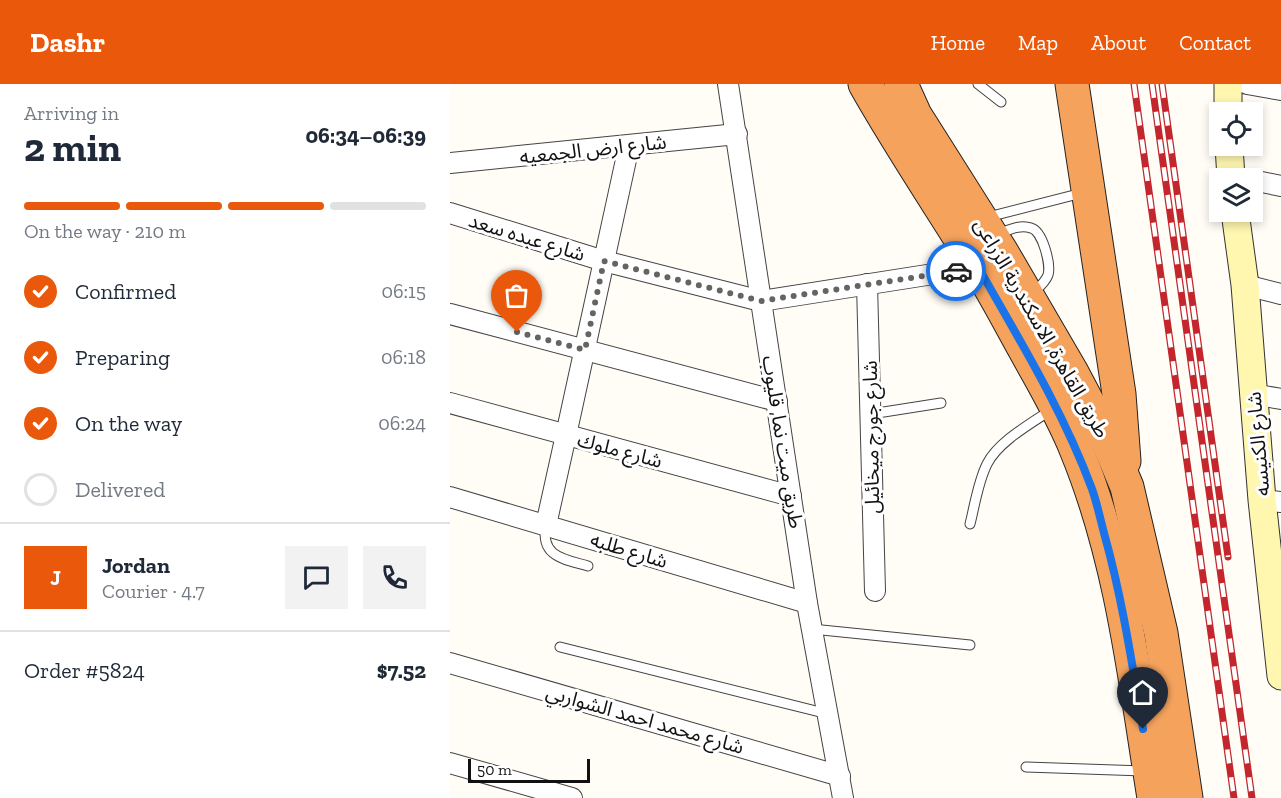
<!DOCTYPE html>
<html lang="en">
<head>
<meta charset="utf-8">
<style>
	:root { --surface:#fff; --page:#f2f2f3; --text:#1f2937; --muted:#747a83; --line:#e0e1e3; --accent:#ea580c }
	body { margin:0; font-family:"Zilla Slab","Noto Sans Arabic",serif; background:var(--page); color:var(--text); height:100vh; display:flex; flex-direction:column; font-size:22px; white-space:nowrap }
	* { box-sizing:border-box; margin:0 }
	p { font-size:20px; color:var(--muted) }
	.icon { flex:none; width:33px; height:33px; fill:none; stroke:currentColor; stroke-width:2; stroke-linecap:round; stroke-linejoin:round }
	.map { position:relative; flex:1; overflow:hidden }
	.drawer { display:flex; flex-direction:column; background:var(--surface); width:450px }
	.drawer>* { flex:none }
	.buttons { position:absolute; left:759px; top:18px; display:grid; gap:12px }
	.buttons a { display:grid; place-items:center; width:54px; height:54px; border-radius:0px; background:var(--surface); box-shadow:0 3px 9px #0003; font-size:30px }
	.scale { position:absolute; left:18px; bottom:15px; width:122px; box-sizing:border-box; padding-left:6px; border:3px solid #111; border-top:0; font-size:16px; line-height:21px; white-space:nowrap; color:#111; -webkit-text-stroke:4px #fff; paint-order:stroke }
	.pin { position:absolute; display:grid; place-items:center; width:51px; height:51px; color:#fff; margin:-62px -26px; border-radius:50% 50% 50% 0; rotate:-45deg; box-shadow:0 0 6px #0007 }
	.pin .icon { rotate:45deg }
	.courier { position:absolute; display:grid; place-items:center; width:60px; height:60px; margin:-30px; border:4px solid #1a73e8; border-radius:50%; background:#fff; color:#222; box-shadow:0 2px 8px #0007 }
	.headline em { font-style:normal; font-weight:700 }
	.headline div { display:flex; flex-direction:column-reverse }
	.headline { display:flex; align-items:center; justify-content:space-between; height:102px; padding:0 24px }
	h1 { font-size:39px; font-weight:700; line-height:45px }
	.bar { display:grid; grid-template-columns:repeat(4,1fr); gap:9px 6px; align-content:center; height:72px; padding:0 24px }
	.bar i { height:8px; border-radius:4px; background:var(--line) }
	.bar .active { background:var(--accent) }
	.bar p { grid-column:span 4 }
	.line { display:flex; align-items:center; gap:15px; padding:0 24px; border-top:2px solid var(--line) }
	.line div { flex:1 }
	.round { display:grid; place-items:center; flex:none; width:63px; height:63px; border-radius:0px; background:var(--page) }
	ol { padding:0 24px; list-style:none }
	li { display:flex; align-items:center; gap:18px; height:66px }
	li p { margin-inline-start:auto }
	li .icon { padding:6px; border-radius:50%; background:var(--accent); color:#fff; stroke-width:4 }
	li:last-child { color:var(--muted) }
	li i { width:33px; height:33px; border:3px solid var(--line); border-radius:50% }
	header { display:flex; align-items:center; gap:36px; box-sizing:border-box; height:84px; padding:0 30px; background:var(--accent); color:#fff }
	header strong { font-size:28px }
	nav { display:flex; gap:33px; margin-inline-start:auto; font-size:21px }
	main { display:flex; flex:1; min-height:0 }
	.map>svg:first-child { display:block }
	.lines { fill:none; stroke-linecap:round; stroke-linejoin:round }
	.lane-casing { stroke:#444; stroke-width:11 }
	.street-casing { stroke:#444; stroke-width:22 }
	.secondary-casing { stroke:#333; stroke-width:29 }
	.highway-casing { stroke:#222; stroke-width:35 }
	.lane { stroke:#fff; stroke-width:9 }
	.street { stroke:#fff; stroke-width:20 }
	.secondary { stroke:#fff6b0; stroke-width:27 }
	.highway { stroke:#f5a25d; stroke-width:33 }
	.rail-casing { stroke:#c4262e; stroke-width:7 }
	.rail { stroke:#fff; stroke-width:4.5; stroke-dasharray:14; stroke-linecap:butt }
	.done { stroke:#646461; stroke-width:6; stroke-dasharray:0 10.8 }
	.route { stroke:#1a73e8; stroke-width:8 }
	.labels { text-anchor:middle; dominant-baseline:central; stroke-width:6; stroke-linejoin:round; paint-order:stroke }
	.street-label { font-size:20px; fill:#111; stroke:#fff }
</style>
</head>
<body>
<header>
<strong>Dashr</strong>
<nav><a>Home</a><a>Map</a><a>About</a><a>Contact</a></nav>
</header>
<main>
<section class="drawer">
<div class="headline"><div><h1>2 min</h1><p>Arriving in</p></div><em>06:34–06:39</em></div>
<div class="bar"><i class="active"></i><i class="active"></i><i class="active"></i><i></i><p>On the way · 210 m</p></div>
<ol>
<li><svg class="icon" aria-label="check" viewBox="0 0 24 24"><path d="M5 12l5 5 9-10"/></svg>Confirmed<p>06:15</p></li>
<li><svg class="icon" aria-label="check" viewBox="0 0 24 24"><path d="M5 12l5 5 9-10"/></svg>Preparing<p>06:18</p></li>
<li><svg class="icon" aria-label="check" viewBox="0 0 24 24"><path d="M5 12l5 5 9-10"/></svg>On the way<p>06:24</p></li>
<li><i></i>Delivered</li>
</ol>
<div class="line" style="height:108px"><b class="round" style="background:var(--accent);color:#fff">J</b><div><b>Jordan</b><p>Courier · 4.7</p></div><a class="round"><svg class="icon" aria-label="chat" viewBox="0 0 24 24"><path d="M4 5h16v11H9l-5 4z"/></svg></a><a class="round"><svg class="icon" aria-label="phone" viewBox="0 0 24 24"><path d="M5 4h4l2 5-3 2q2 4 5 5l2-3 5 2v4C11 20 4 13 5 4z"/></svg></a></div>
<div class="line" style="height:78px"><div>Order #5824</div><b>$7.52</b></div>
</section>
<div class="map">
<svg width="831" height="714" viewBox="0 0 831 714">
	<rect width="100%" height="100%" fill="#fffdf5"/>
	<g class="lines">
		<g class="lane-casing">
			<g id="lane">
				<polyline points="528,0 551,18"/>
				<polyline points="538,133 632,109"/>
				<path d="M548 150C559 146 570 140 581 144 593 147 601 181 598 191 595 199 587 205 582 210"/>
				<polyline points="421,330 491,319"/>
				<path d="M520 440C525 420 528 398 537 380 548 358 580 340 601 326"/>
				<path d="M96 441C90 473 114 475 138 482"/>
				<polyline points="362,545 520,561"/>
				<polyline points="110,563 378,630"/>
				<polyline points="576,683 694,687"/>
			</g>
		</g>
		<g class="street-casing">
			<g id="street">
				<polyline points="278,0 357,519 393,714"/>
				<polyline points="797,0 831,6"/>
				<polyline points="0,79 287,50"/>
				<polyline points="802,96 831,102"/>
				<polyline points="0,129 154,177 311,217 528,183"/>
				<polyline points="417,200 425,507"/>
				<polyline points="795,201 831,210"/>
				<polyline points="0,230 327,317"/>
				<polyline points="803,310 831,315"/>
				<polyline points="0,319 341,412"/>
				<polyline points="0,413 357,519"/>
				<polyline points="812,416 831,418"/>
				<polyline points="96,441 116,351 179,62"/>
				<polyline points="0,579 390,692"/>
				<polyline points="0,679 122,714"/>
			</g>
		</g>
		<g class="secondary-casing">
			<g id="secondary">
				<polyline points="778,0 778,28"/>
				<polyline points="779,62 781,94"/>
				<polyline points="785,128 795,201 812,416 831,592"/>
			</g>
		</g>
		<g class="highway-casing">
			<g id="highway">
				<path d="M415 0C450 62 490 121 527 181 544 208 559 237 574 264 592 297 612 330 626 365 672 476 685 596 704 714"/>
				<polyline points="451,0 465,31 551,167 621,287 657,355 677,403 711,549 736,714"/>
				<polyline points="622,0 669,310 674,377"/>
			</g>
		</g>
		<use href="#lane" class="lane"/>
		<use href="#street" class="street"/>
		<use href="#secondary" class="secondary"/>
		<use href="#highway" class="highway"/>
		<g class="rail-casing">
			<g id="rail">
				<polyline points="684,0 784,714"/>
				<polyline points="702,0 802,714"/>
				<polyline points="712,0 778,473"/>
			</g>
		</g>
		<use href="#rail" class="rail"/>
	</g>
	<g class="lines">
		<polyline class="done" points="67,248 135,266 154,177 311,217 506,187"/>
		<path class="route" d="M506 187 528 183C569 255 613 327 642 405 647 419 650 434 654 449 672 513 682 579 693 645"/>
	</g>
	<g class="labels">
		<g class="street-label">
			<text transform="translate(143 65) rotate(-6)">شارع ارض الجمعيه</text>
			<text transform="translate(77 153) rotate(17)">شارع عبده سعد</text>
			<text transform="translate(592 244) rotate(60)">طريق القاهرة, الاسكندرية الزراعى</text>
			<text transform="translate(421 353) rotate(-91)">شارع جورج ميخائيل</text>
			<text transform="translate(333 358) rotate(81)">طريق ميت نما, قليوب</text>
			<text transform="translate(808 360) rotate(-95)">شارع الكنيسه</text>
			<text transform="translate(170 366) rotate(15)">شارع ملوك</text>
			<text transform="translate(179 466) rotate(17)">شارع طلبه</text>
			<text transform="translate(195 635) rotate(16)">شارع محمد احمد الشواربي</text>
		</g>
	</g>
</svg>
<div class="buttons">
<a><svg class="icon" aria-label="locate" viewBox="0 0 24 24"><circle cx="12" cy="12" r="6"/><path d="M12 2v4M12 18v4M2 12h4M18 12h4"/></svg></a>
<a><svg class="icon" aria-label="layers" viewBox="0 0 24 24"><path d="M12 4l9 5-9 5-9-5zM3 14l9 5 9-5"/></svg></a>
</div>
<div class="scale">50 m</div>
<div class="pin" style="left:67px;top:248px;background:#ea580c"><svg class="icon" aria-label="bag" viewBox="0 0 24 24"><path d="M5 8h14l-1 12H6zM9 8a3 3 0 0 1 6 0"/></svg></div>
<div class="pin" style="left:693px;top:645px;background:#1f2937"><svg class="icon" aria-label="home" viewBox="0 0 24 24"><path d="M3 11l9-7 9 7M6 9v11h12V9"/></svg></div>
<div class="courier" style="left:506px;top:187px"><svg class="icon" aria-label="car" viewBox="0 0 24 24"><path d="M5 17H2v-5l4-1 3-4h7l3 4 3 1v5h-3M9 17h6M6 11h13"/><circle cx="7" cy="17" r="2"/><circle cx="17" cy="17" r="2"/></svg></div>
</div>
</main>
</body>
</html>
